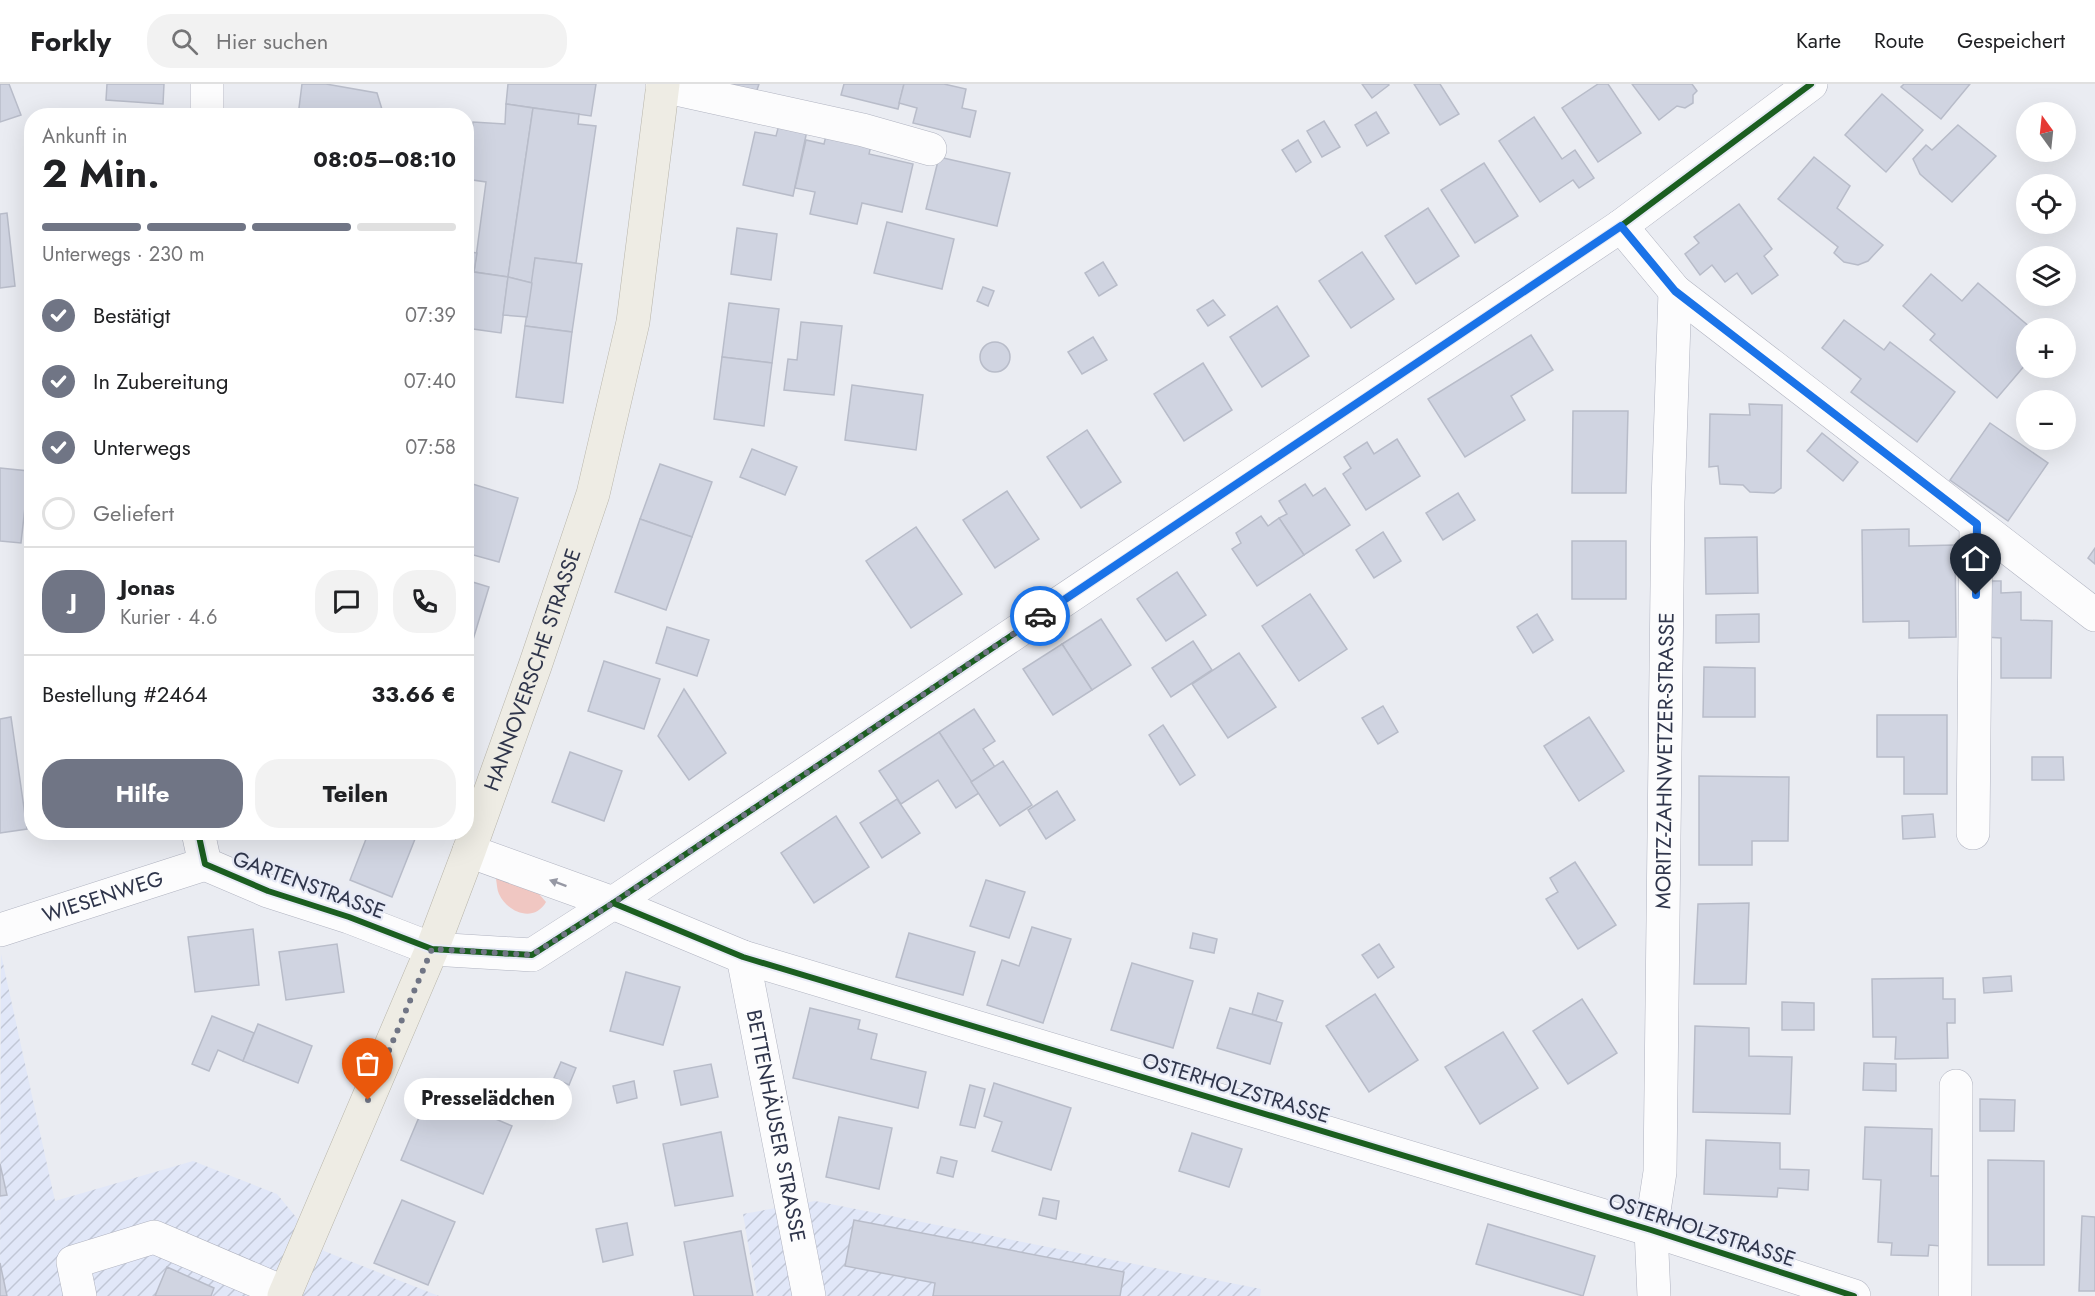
<!DOCTYPE html>
<html lang="de">
<head>
<meta charset="utf-8">
<style>
	:root { --surface:#fff; --page:#f2f2f2; --text:#202124; --muted:#757577; --line:#e0e0e0; --accent:#707585 }
	body { margin:0; font-family:Jost,sans-serif; background:var(--page); color:var(--text); height:100vh; display:flex; flex-direction:column; font-size:22px; white-space:nowrap }
	* { box-sizing:border-box; margin:0 }
	p { font-size:20px; color:var(--muted) }
	.icon { flex:none; width:33px; height:33px; fill:none; stroke:currentColor; stroke-width:2; stroke-linecap:round; stroke-linejoin:round }
	.map { position:relative; flex:1; overflow:hidden }
	.sheet { position:absolute; left:24px; top:24px; width:450px; height:732px; display:flex; flex-direction:column; background:var(--surface); border-radius:24px; box-shadow:0 6px 24px #0002 }
	.sheet>* { flex:none }
	.needle { width:39px; rotate:345deg }
	.fabs { position:absolute; left:2016px; top:18px; display:grid; gap:12px }
	.fabs a { display:grid; place-items:center; width:60px; height:60px; border-radius:50%; background:var(--surface); box-shadow:0 6px 24px #0002; font-size:30px }
	.pin { position:absolute; display:grid; place-items:center; width:51px; height:51px; color:#fff; margin:-62px -26px; border-radius:50% 50% 50% 0; rotate:-45deg; box-shadow:0 0 6px #0007 }
	.pin .icon { rotate:45deg }
	.courier { position:absolute; display:grid; place-items:center; width:60px; height:60px; margin:-30px; border:4px solid #1a73e8; border-radius:50%; background:#fff; color:#222; box-shadow:0 2px 8px #0007 }
	.bubble { position:absolute; height:42px; border-radius:21px; background:var(--surface); box-shadow:0 6px 24px #0002; font-size:20px; font-weight:700; line-height:42px; text-align:center }
	.overview em { font-style:normal; font-weight:700 }
	.overview div { display:flex; flex-direction:column-reverse }
	.overview { display:flex; align-items:center; justify-content:space-between; height:102px; padding:0 18px }
	h1 { font-size:39px; font-weight:700; line-height:45px }
	.bar { display:grid; grid-template-columns:repeat(4,1fr); gap:9px 6px; align-content:center; height:72px; padding:0 18px }
	.bar i { height:8px; border-radius:4px; background:var(--line) }
	.bar .selected { background:var(--accent) }
	.bar p { grid-column:span 4 }
	.line { display:flex; align-items:center; gap:15px; padding:0 18px; border-top:2px solid var(--line) }
	.line div { flex:1 }
	.round { display:grid; place-items:center; flex:none; width:63px; height:63px; border-radius:24px; background:var(--page) }
	ol { padding:0 18px; list-style:none }
	li { display:flex; align-items:center; gap:18px; height:66px }
	li p { margin-inline-start:auto }
	li .icon { padding:6px; border-radius:50%; background:var(--accent); color:#fff; stroke-width:4 }
	li:last-child { color:var(--muted) }
	li i { width:33px; height:33px; border:3px solid var(--line); border-radius:50% }
	.button { display:flex; gap:12px; margin-top:auto; padding:12px 18px }
	.button a { flex:1; height:69px; border-radius:24px; background:var(--accent); color:#fff; font-size:24px; font-weight:700; line-height:69px; text-align:center }
	.button a+a { background:var(--page); color:var(--text) }
	header { display:flex; align-items:center; gap:36px; box-sizing:border-box; height:84px; padding:0 30px; background:var(--surface); border-bottom:2px solid var(--line) }
	header strong { font-size:28px }
	nav { display:flex; gap:33px; margin-inline-start:auto; font-size:21px }
	.search { width:420px; height:54px; background:var(--page); display:flex; align-items:center; gap:15px; box-sizing:border-box; padding:0 21px; border-radius:24px; color:var(--muted); font-size:22px }
	.map>svg:first-child { display:block }
	.industrial { fill:url(#industrial-furrows) }
	.green { fill:#f0c7c2 }
	.building { fill:#d0d4e1; stroke:#b8bcc9; stroke-width:1.5 }
	.lines { fill:none; stroke-linecap:round; stroke-linejoin:round }
	.minor-casing { stroke:#b0b3c0; stroke-width:34 }
	.major-casing { stroke:#b8b5aa; stroke-width:34 }
	.minor { stroke:#fcfcfd; stroke-width:33 }
	.major { stroke:#eeece4; stroke-width:33 }
	.cycleway-casing { stroke:#e7eaf6; stroke-width:10 }
	.cycleway { stroke:#1b5e20; stroke-width:6 }
	.oneway { fill:#9698a4 }
	.done { stroke:#707585; stroke-width:6; stroke-dasharray:0 10.8 }
	.route { stroke:#1a73e8; stroke-width:8 }
	.labels { text-anchor:middle; dominant-baseline:central; stroke-width:4.5; stroke-linejoin:round; paint-order:stroke }
	.street-label { font-size:21px; fill:#2f354b; stroke:#e7eaf6 }
</style>
</head>
<body>
<header>
<strong>Forkly</strong>
<div class="search"><svg class="icon" aria-label="search" viewBox="0 0 24 24"><circle cx="10" cy="10" r="6"/><path d="M15 15l6 6"/></svg>Hier suchen</div>
<nav><a>Karte</a><a>Route</a><a>Gespeichert</a></nav>
</header>
<div class="map">
<svg width="2095" height="1212" viewBox="0 0 2095 1212">
	<defs>
		<pattern id="industrial-furrows" width="10" height="10" patternUnits="userSpaceOnUse" patternTransform="scale(1.5)"><rect width="10" height="10" fill="#e1e7f8"/><path d="M-1 1l2-2M0 10L10 0M9 11l2-2" fill="none" stroke="#c1c7d6"/></pattern>
	</defs>
	<rect width="100%" height="100%" fill="#eaecf2"/>
	<g class="industrial">
		<polygon points="1,870 55,1117 193,1077 277,1110 324,1167 439,1212 0,1212"/>
		<polygon points="815,1117 1261,1205 1260,1212 757,1212 743,1130"/>
	</g>
	<path class="green" d="M502 791 533 803 546 818C534 839 508 829 499 810 497 806 497 800 496 795Z"/>
	<g class="building">
		<polygon points="0,0 9,0 21,31 0,38"/>
		<polygon points="107,0 164,0 163,20 106,16"/>
		<polygon points="302,0 326,0 377,9 384,32 298,32"/>
		<polygon points="508,0 596,0 591,32 506,20"/>
		<polygon points="721,0 759,0 756,9"/>
		<polygon points="844,0 904,0 898,25 841,11"/>
		<polygon points="904,0 944,0 966,5 962,24 976,27 970,53 913,39 917,24 899,19"/>
		<polygon points="1362,0 1388,0 1389,1 1372,14"/>
		<polygon points="1414,0 1440,0 1459,30 1440,41"/>
		<polygon points="1598,0 1608,0 1641,49 1598,78 1562,24"/>
		<polygon points="1632,0 1692,0 1697,7 1693,11 1693,19 1685,24 1677,22 1659,36"/>
		<polygon points="1904,0 1970,0 1941,35 1901,3"/>
		<polygon points="1882,10 1923,46 1886,88 1845,51"/>
		<polygon points="506,20 533,24 508,193 474,188 486,98 466,95 473,38 505,40"/>
		<polygon points="533,24 579,30 578,40 596,42 576,179 535,174 532,199 508,193"/>
		<polygon points="1376,28 1389,49 1367,62 1355,41"/>
		<rect x="63" y="29" width="37" height="3"/>
		<polygon points="1534,33 1562,75 1575,66 1594,94 1579,104 1573,96 1540,118 1499,57"/>
		<polygon points="780,37 808,42 793,112 743,101 755,48 776,52"/>
		<polygon points="1324,37 1340,63 1322,73 1307,47"/>
		<polygon points="1958,41 1996,72 1952,118 1920,90 1913,75 1926,61 1932,66"/>
		<polygon points="828,43 873,53 869,70 913,80 902,128 862,119 857,140 810,130 815,108 795,104 806,56 824,60"/>
		<polygon points="1298,56 1311,78 1296,88 1282,66"/>
		<polygon points="939,73 1010,89 997,142 926,125"/>
		<polygon points="1814,73 1850,102 1837,124 1883,161 1868,177 1858,181 1844,178 1834,169 1838,163 1778,115"/>
		<polygon points="1484,79 1518,132 1475,159 1441,106"/>
		<polygon points="1739,120 1772,165 1764,172 1778,191 1752,210 1737,189 1725,198 1712,181 1700,191 1685,170 1699,159 1694,153"/>
		<polygon points="1428,124 1459,172 1416,200 1385,152"/>
		<polygon points="7,129 15,202 0,204 0,130"/>
		<polygon points="887,138 954,155 942,205 874,189"/>
		<polygon points="737,144 777,150 771,196 731,190"/>
		<polygon points="466,167 477,169 474,188 508,193 501,249 466,244"/>
		<polygon points="1362,168 1394,215 1351,244 1319,197"/>
		<polygon points="535,174 582,180 572,248 525,242"/>
		<polygon points="1103,178 1117,201 1099,212 1085,189"/>
		<polygon points="1931,190 1962,217 1978,199 2031,244 2026,244 2026,280 1997,314 1930,256 1935,250 1903,222"/>
		<polygon points="508,193 532,199 527,233 503,231"/>
		<polygon points="983,203 994,207 988,222 977,217"/>
		<polygon points="1213,216 1225,231 1208,242 1197,226"/>
		<polygon points="729,219 779,225 772,279 722,273"/>
		<polygon points="1277,222 1309,272 1262,303 1230,253"/>
		<polygon points="1844,236 1884,266 1890,258 1955,308 1917,358 1851,308 1861,295 1822,264"/>
		<polygon points="801,238 842,242 834,311 784,306 788,275 797,276"/>
		<polygon points="525,242 572,248 563,319 516,313"/>
		<polygon points="1531,251 1553,286 1511,312 1525,336 1465,373 1428,315"/>
		<polygon points="1093,253 1107,276 1082,290 1068,268"/>
		<circle cx="995" cy="273" r="15"/>
		<polygon points="722,273 772,279 764,342 714,335"/>
		<polygon points="1203,279 1232,326 1184,357 1154,310"/>
		<polygon points="852,301 923,311 916,366 845,356"/>
		<polygon points="1749,320 1782,321 1781,404 1774,409 1750,408 1743,401 1720,400 1718,382 1709,383 1710,330 1750,331"/>
		<polygon points="1573,327 1628,327 1626,409 1572,409"/>
		<polygon points="1990,339 2048,379 2008,437 1950,396"/>
		<polygon points="1087,346 1121,398 1081,424 1047,373"/>
		<polygon points="1822,349 1858,378 1843,397 1807,367"/>
		<polygon points="1397,355 1420,392 1366,426 1343,390 1351,384 1344,373 1367,358 1374,370"/>
		<polygon points="752,365 797,383 785,411 740,393"/>
		<polygon points="660,380 712,398 692,453 640,435"/>
		<polygon points="0,384 29,387 21,459 0,457"/>
		<polygon points="466,398 518,414 499,478 466,469"/>
		<polygon points="1305,400 1313,412 1325,404 1350,441 1304,471 1279,434 1287,430 1279,417"/>
		<polygon points="1007,407 1039,455 995,484 963,436"/>
		<polygon points="1458,409 1475,436 1443,456 1426,429"/>
		<polygon points="1261,432 1268,442 1279,434 1304,471 1257,502 1232,465 1241,459 1236,449"/>
		<polygon points="640,435 692,453 666,526 615,508"/>
		<polygon points="916,443 962,510 911,544 866,477"/>
		<polygon points="1909,445 1909,462 1955,461 1956,553 1909,554 1909,537 1863,538 1862,446"/>
		<polygon points="1383,448 1401,477 1374,494 1356,466"/>
		<polygon points="1757,453 1758,509 1706,510 1705,454"/>
		<rect x="1572" y="457" width="54" height="58"/>
		<polygon points="2095,464 2095,480 2088,474"/>
		<polygon points="1177,488 1206,531 1166,557 1137,515"/>
		<polygon points="466,496 489,503 472,559 466,557"/>
		<polygon points="1985,497 2001,497 2001,509 2021,508 2021,536 2052,537 2051,594 2001,594 2001,554 1984,553"/>
		<polygon points="1310,510 1347,565 1299,597 1262,542"/>
		<polygon points="1537,530 1553,556 1533,569 1517,543"/>
		<polygon points="1759,530 1759,558 1716,559 1716,531"/>
		<polygon points="1101,535 1131,581 1092,606 1062,560"/>
		<polygon points="667,543 709,556 697,592 656,579"/>
		<polygon points="1193,557 1212,586 1171,613 1152,584"/>
		<polygon points="1062,560 1092,606 1053,631 1023,585"/>
		<polygon points="1239,569 1276,623 1228,654 1192,600"/>
		<polygon points="604,577 660,595 644,645 588,627"/>
		<polygon points="1704,583 1755,584 1755,633 1703,633"/>
		<polygon points="684,605 726,669 689,696 658,652"/>
		<polygon points="1383,622 1398,648 1378,660 1362,634"/>
		<polygon points="974,625 995,657 983,665 995,683 971,698 939,648"/>
		<polygon points="1877,631 1947,631 1947,710 1904,710 1904,673 1877,673"/>
		<polygon points="11,633 27,745 0,749 0,635"/>
		<polygon points="1589,633 1624,687 1579,717 1544,662"/>
		<polygon points="1163,641 1195,691 1180,701 1149,651"/>
		<polygon points="939,648 979,709 956,724 938,696 901,720 879,687"/>
		<polygon points="570,668 622,687 604,737 552,718"/>
		<polygon points="2032,673 2063,673 2064,696 2032,696"/>
		<polygon points="1003,677 1032,721 1000,742 971,698"/>
		<polygon points="1699,692 1789,693 1788,757 1752,757 1752,781 1699,781"/>
		<polygon points="1057,707 1075,736 1046,755 1028,726"/>
		<polygon points="897,715 920,749 882,774 860,739"/>
		<polygon points="1933,730 1935,753 1903,755 1902,732"/>
		<polygon points="836,732 869,783 814,819 781,769"/>
		<polygon points="382,748 417,750 392,813 350,796 368,750 380,754"/>
		<polygon points="1575,778 1616,841 1578,865 1546,815 1558,808 1550,794"/>
		<polygon points="986,796 1025,808 1009,854 970,842"/>
		<polygon points="1749,819 1746,900 1694,900 1698,820"/>
		<polygon points="1032,843 1071,855 1043,939 987,921 1002,876 1019,882"/>
		<polygon points="253,845 259,901 195,908 188,853"/>
		<polygon points="909,849 975,868 963,911 896,893"/>
		<polygon points="1193,849 1217,855 1214,869 1190,864"/>
		<polygon points="337,860 344,908 286,916 279,868"/>
		<polygon points="1379,860 1394,883 1378,894 1362,871"/>
		<polygon points="1132,879 1193,897 1173,964 1111,946"/>
		<polygon points="626,888 680,903 663,961 610,947"/>
		<polygon points="2011,892 2012,907 1984,909 1983,894"/>
		<polygon points="1943,894 1943,915 1955,915 1955,939 1947,939 1948,974 1895,975 1896,953 1873,953 1872,895"/>
		<polygon points="1258,909 1283,917 1276,937 1252,930"/>
		<polygon points="1375,910 1418,976 1369,1008 1326,942"/>
		<polygon points="1582,915 1617,969 1568,1000 1533,947"/>
		<polygon points="1782,918 1814,919 1814,946 1782,946"/>
		<polygon points="810,924 860,936 858,945 877,950 871,975 926,988 918,1024 793,994"/>
		<polygon points="1230,924 1282,939 1270,980 1217,964"/>
		<polygon points="212,932 254,949 243,977 218,966 209,987 192,980"/>
		<polygon points="258,940 312,962 298,999 243,977"/>
		<polygon points="1695,942 1749,944 1749,972 1792,973 1790,1030 1693,1028"/>
		<polygon points="1503,948 1538,1004 1480,1040 1445,983"/>
		<polygon points="561,978 576,984 569,1001 554,994"/>
		<polygon points="1864,979 1896,980 1896,1007 1863,1006"/>
		<polygon points="711,980 718,1013 681,1021 674,987"/>
		<polygon points="634,997 637,1014 617,1019 613,1002"/>
		<polygon points="994,999 1071,1024 1051,1086 992,1067 1002,1038 984,1032"/>
		<polygon points="970,1001 985,1005 975,1044 960,1041"/>
		<polygon points="430,1007 512,1042 483,1110 401,1076"/>
		<polygon points="1980,1015 2015,1016 2014,1047 1980,1047"/>
		<polygon points="839,1033 892,1044 879,1105 826,1093"/>
		<polygon points="1865,1043 1932,1045 1931,1092 1944,1092 1941,1162 1929,1161 1928,1172 1891,1171 1892,1159 1878,1158 1881,1096 1863,1095"/>
		<polygon points="721,1048 733,1112 675,1122 663,1060"/>
		<polygon points="1192,1049 1242,1065 1229,1103 1179,1087"/>
		<polygon points="1706,1056 1780,1059 1780,1085 1809,1086 1808,1106 1778,1104 1777,1113 1704,1110"/>
		<polygon points="941,1073 957,1077 953,1093 937,1089"/>
		<polygon points="1988,1076 2044,1077 2044,1181 1988,1181"/>
		<polygon points="0,1080 7,1111 0,1112"/>
		<polygon points="1043,1114 1059,1117 1056,1135 1039,1131"/>
		<polygon points="402,1116 455,1138 428,1201 374,1179"/>
		<polygon points="2082,1132 2095,1133 2095,1207 2079,1207"/>
		<polygon points="854,1136 1124,1188 1120,1212 933,1212 935,1199 845,1182"/>
		<polygon points="627,1139 633,1171 603,1178 596,1145"/>
		<polygon points="1488,1140 1595,1172 1583,1212 1476,1180"/>
		<polygon points="741,1147 753,1212 694,1212 684,1158"/>
		<polygon points="0,1179 7,1212 0,1212"/>
		<polygon points="167,1183 214,1204 211,1212 155,1212"/>
	</g>
	<g class="lines">
		<g class="minor-casing">
			<g id="minor">
				<polyline points="662,2 863,46 930,65"/>
				<polyline points="207,32 207,0"/>
				<polyline points="1621,142 1675,207 2095,531"/>
				<polyline points="198,748 205,780 268,807 349,833 432,865 532,871 613,819 1621,142 1811,0"/>
				<polyline points="1973,749 1976,440"/>
				<polyline points="469,767 613,819 743,873 1651,1146 1854,1212"/>
				<path id="s1" d="M0 846 205 780"/>
				<path id="s2" d="M743 873 809 1212"/>
				<polyline points="80,1212 73,1178 154,1153 285,1209"/>
				<path id="s3" d="M1654 1212 1651 1146 1660 1088 1668 418 1675 207"/>
				<polyline points="1955,1212 1956,1002"/>
			</g>
		</g>
		<g class="major-casing">
			<g id="major">
				<path id="s4" d="M284 1212 432 865 469 767 535 582 593 410 633 238 663 0"/>
			</g>
		</g>
		<use href="#minor" class="minor"/>
		<use href="#major" class="major"/>
		<g class="cycleway-casing">
			<g id="cycleway">
				<polyline points="198,748 205,780 268,807 349,833 432,865 532,871 613,819 1621,142 1811,0"/>
				<polyline points="613,819 743,873 1651,1146 1854,1212"/>
			</g>
		</g>
		<use href="#cycleway" class="cycleway"/>
	</g>
	<defs><path id="oneway-solid" d="M-6-.8H1V-3.2L6.5 0L1 3.2V.8H-6Z" transform="scale(1.5)"/></defs>
	<use class="oneway" href="#oneway-solid" transform="translate(558 799) rotate(-160)"/>
	<g class="lines">
		<polyline class="done" points="368,1016 432,865 532,871 613,819 1040,532"/>
		<polyline class="route" points="1040,532 1621,142 1675,207 1977,440 1976,511"/>
	</g>
	<g class="labels">
		<g class="street-label">
			<text stroke="none"><textPath href="#s4" startOffset="674">HANNOVERSCHE STRASSE</textPath></text>
			<text stroke="none"><textPath href="#s3" startOffset="536">MORITZ-ZAHNWETZER-STRASSE</textPath></text>
			<text transform="translate(309 801) rotate(20)">GARTENSTRASSE</text>
			<text stroke="none"><textPath href="#s1" startOffset="108">WIESENWEG</textPath></text>
			<text transform="translate(1236 1004) rotate(17)">OSTERHOLZSTRASSE</text>
			<text stroke="none"><textPath href="#s2" startOffset="172">BETTENHÄUSER STRASSE</textPath></text>
			<text transform="translate(1702 1146) rotate(18)">OSTERHOLZSTRASSE</text>
		</g>
	</g>
</svg>
<div class="fabs">
<a><svg class="needle" viewBox="-14 -14 28 28"><path d="M0-13l5 13h-10z" fill="#e53935"/><path d="M0 13l5-13h-10z" fill="#757577"/></svg></a>
<a><svg class="icon" aria-label="locate" viewBox="0 0 24 24"><circle cx="12" cy="12" r="6"/><path d="M12 2v4M12 18v4M2 12h4M18 12h4"/></svg></a>
<a><svg class="icon" aria-label="layers" viewBox="0 0 24 24"><path d="M12 4l9 5-9 5-9-5zM3 14l9 5 9-5"/></svg></a>
<a>+</a>
<a>−</a>
</div>
<div class="pin" style="left:368px;top:1016px;background:#ea580c"><svg class="icon" aria-label="bag" viewBox="0 0 24 24"><path d="M5 8h14l-1 12H6zM9 8a3 3 0 0 1 6 0"/></svg></div>
<div class="pin" style="left:1976px;top:511px;background:#1f2937"><svg class="icon" aria-label="home" viewBox="0 0 24 24"><path d="M3 11l9-7 9 7M6 9v11h12V9"/></svg></div>
<div class="courier" style="left:1040px;top:532px"><svg class="icon" aria-label="car" viewBox="0 0 24 24"><path d="M5 17H2v-5l4-1 3-4h7l3 4 3 1v5h-3M9 17h6M6 11h13"/><circle cx="7" cy="17" r="2"/><circle cx="17" cy="17" r="2"/></svg></div>
<div class="bubble" style="left:404px;top:994px;width:168px">Presselädchen</div>
<section class="sheet">
<div class="overview"><div><h1>2 Min.</h1><p>Ankunft in</p></div><em>08:05–08:10</em></div>
<div class="bar"><i class="selected"></i><i class="selected"></i><i class="selected"></i><i></i><p>Unterwegs · 230 m</p></div>
<ol>
<li><svg class="icon" aria-label="check" viewBox="0 0 24 24"><path d="M5 12l5 5 9-10"/></svg>Bestätigt<p>07:39</p></li>
<li><svg class="icon" aria-label="check" viewBox="0 0 24 24"><path d="M5 12l5 5 9-10"/></svg>In Zubereitung<p>07:40</p></li>
<li><svg class="icon" aria-label="check" viewBox="0 0 24 24"><path d="M5 12l5 5 9-10"/></svg>Unterwegs<p>07:58</p></li>
<li><i></i>Geliefert</li>
</ol>
<div class="line" style="height:108px"><b class="round" style="background:var(--accent);color:#fff">J</b><div><b>Jonas</b><p>Kurier · 4.6</p></div><a class="round"><svg class="icon" aria-label="chat" viewBox="0 0 24 24"><path d="M4 5h16v11H9l-5 4z"/></svg></a><a class="round"><svg class="icon" aria-label="phone" viewBox="0 0 24 24"><path d="M5 4h4l2 5-3 2q2 4 5 5l2-3 5 2v4C11 20 4 13 5 4z"/></svg></a></div>
<div class="line" style="height:78px"><div>Bestellung #2464</div><b>33.66 €</b></div>
<div class="button"><a>Hilfe</a><a>Teilen</a></div>
</section>
</div>
</body>
</html>
